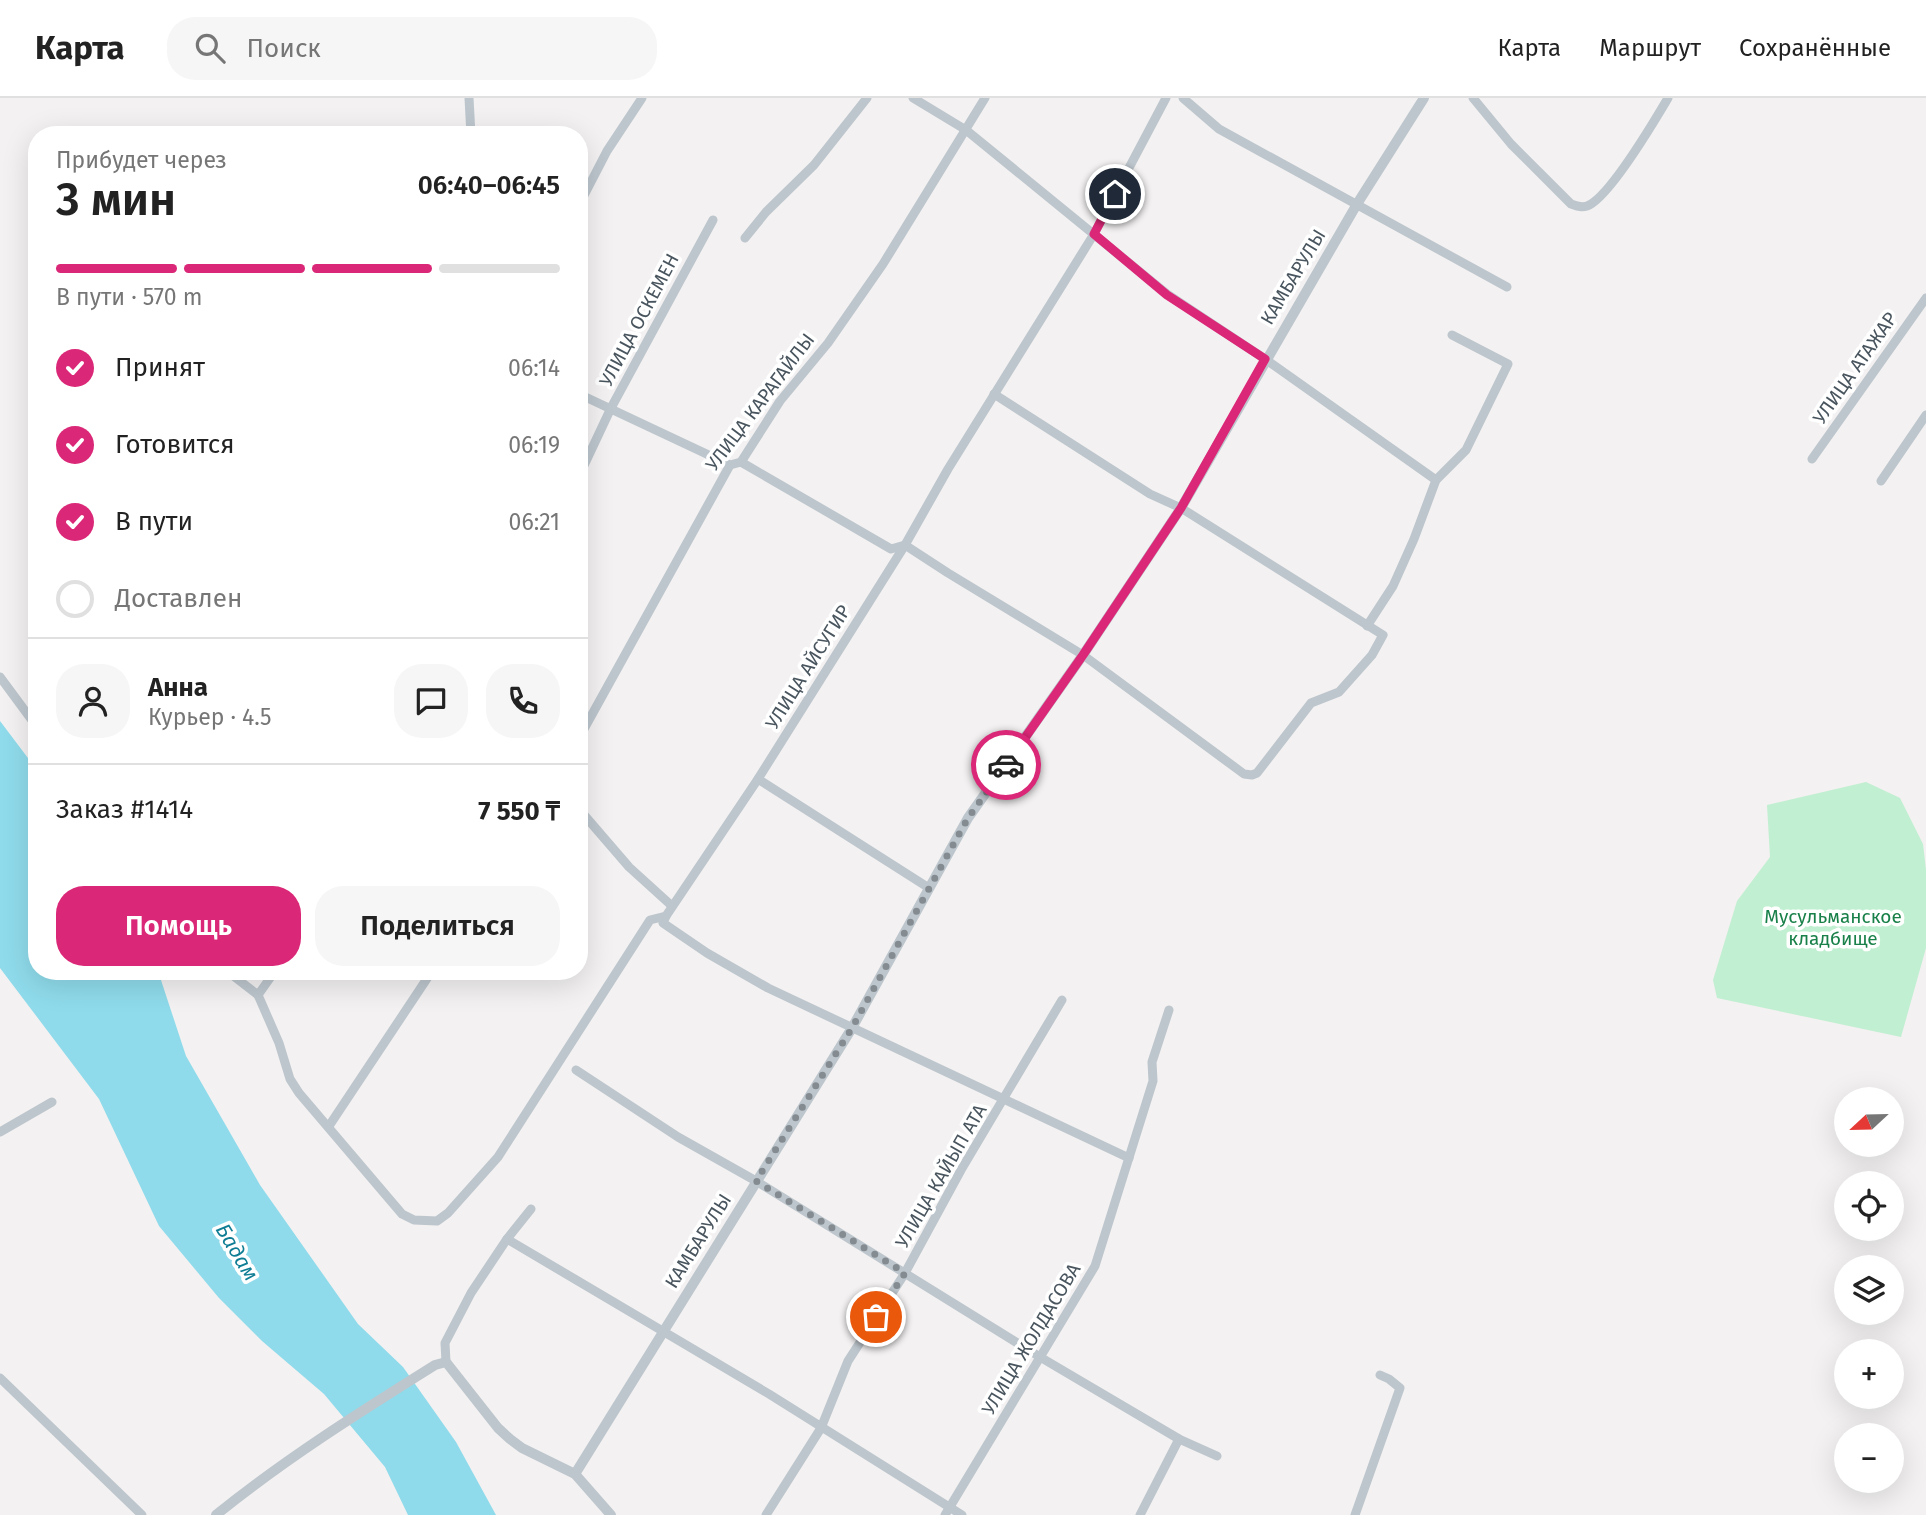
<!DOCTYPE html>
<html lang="ru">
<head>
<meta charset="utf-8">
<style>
	:root { --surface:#fff; --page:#f6f6f6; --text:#222; --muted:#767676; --line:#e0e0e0; --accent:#db2777 }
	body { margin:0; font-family:"Fira Sans",sans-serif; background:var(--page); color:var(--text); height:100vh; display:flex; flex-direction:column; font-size:26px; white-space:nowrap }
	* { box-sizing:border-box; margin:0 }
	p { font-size:23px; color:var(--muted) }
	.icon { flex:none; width:38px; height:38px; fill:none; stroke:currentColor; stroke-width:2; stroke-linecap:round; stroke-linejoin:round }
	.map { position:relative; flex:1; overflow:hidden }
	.side { position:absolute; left:28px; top:28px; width:560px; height:854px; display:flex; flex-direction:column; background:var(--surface); border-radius:28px; box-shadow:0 7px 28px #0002 }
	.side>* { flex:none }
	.needle { width:46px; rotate:248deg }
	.buttons { position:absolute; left:1834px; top:989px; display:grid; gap:14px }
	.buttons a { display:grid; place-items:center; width:70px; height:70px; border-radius:50%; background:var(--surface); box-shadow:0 7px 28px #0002; font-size:35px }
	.pin { position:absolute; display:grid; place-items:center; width:60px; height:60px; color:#fff; margin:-30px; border:4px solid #fff; border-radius:50%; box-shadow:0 2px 7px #0007 }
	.courier { position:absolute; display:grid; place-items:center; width:70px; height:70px; margin:-35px; border:5px solid #db2777; border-radius:50%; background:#fff; color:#222; box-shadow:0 2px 9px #0007 }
	.summary em { font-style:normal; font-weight:600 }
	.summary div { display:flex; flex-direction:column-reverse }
	.summary { display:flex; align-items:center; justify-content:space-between; height:119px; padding:0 28px }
	h1 { font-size:46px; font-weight:600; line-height:52px }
	.bar { display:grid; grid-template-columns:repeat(4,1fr); gap:10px 7px; align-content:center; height:84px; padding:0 28px }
	.bar i { height:9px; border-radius:5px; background:var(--line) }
	.bar .active { background:var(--accent) }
	.bar p { grid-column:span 4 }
	.line { display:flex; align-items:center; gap:18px; padding:0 28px; border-top:2px solid var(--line) }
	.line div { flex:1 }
	.round { display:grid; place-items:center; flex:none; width:74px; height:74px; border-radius:28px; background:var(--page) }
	ol { padding:0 28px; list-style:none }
	li { display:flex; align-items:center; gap:21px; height:77px }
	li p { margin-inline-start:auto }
	li .icon { padding:7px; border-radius:50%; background:var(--accent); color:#fff; stroke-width:4 }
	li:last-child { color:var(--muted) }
	li i { width:38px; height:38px; border:4px solid var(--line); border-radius:50% }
	.primary-button { display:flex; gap:14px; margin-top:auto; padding:14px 28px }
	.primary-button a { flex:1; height:80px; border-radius:28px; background:var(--accent); color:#fff; font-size:28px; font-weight:600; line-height:80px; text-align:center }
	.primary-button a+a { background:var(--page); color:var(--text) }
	header { display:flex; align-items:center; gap:42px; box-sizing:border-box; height:98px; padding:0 35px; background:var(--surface); border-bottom:2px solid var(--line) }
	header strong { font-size:33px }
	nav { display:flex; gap:38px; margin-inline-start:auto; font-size:24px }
	.search { width:490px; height:63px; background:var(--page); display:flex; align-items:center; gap:18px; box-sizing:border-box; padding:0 24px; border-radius:28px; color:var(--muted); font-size:26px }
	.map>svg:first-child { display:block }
	.green { fill:#c1efd1 }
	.water { fill:#8fdbeb }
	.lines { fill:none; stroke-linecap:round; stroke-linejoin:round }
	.minor { stroke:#bdc6cd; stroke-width:9 }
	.tertiary { stroke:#bdc6cd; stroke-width:10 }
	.done { stroke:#848c91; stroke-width:7; stroke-dasharray:0 12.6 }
	.route { stroke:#db2777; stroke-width:9 }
	.labels { text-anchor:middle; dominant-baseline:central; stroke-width:7; stroke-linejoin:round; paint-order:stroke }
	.street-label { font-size:19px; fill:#49555e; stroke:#fff }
	.park-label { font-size:19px; fill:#198049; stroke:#fff }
	.water-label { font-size:21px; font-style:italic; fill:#0f7d94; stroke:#fff }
</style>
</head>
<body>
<header>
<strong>Карта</strong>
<div class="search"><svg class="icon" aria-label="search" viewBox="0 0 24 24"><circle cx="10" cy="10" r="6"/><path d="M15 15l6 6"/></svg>Поиск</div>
<nav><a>Карта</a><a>Маршрут</a><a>Сохранённые</a></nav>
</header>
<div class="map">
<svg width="1926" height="1417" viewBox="0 0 1926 1417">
	<rect width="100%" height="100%" fill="#f3f1f1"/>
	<polygon class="green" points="1866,684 1900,700 1923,746 1926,772 1926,850 1901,939 1717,900 1713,882 1737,803 1770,759 1767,707"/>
	<polygon class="water" points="0,623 37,672 37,873 158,873 186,958 260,1087 358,1226 403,1269 456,1344 496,1417 408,1417 385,1369 324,1296 262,1243 219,1200 159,1128 99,1001 0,870"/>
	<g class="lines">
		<g class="minor">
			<polyline points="469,0 471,37"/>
			<polyline points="913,0 966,32 1167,196 1265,261 1436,382"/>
			<polyline points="1183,0 1219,31 1507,189"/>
			<path d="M1473 0 1511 46 1571 106C1577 108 1581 110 1587 108 1609 100 1655 22 1668 0"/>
			<polyline points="579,107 607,53 642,0"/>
			<polyline points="745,140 766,114 814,67 867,0"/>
			<polyline points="579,296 730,367"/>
			<polyline points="1812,361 1926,200"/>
			<polyline points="741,364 891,451 905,447 948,475 1083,557 1244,676 1252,677 1257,675 1311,605 1339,594 1372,557 1383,537 1181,410 1150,396 994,296"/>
			<polyline points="579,378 611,310 713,122"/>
			<polyline points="1881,383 1926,317"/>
			<polyline points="1367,528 1393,488 1414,441 1436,382 1466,352 1508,266 1452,237"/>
			<polyline points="0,579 37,629"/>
			<polyline points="579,640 730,367 741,364 780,303 828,245 883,166 985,0"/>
			<polyline points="758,681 929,790"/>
			<polyline points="579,711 629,769 672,808"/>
			<polyline points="666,818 663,825 707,855 768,890 1129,1060"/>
			<polyline points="227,873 258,897 279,945 290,981 299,995 402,1116 414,1122 437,1123 448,1115 498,1059 650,822 666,818 758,681 905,447 948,371 1094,136 1166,0"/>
			<polyline points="258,897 275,873"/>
			<polyline points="576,972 678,1039 756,1083 1040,1259 1179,1341 1217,1358"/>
			<polyline points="329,1028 432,873"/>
			<polyline points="0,1034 52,1004"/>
			<polyline points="507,1141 769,1296 962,1417"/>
			<polyline points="446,1264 445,1245 471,1195 507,1141 531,1111"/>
			<polyline points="0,1280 142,1417"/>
			<polyline points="766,1417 821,1330 848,1263 905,1175 961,1072 1062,902"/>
			<polyline points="945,1417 1095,1168 1153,983 1152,964 1169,912"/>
			<polyline points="1140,1417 1179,1341"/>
			<polyline points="1355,1417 1400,1290 1389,1281 1380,1277"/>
		</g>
		<g class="tertiary">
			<polyline points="575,1376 852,930 968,720 1083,557 1181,410 1357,106 1424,0"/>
			<path d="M216 1417C285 1361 360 1314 435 1267L446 1264 498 1330 510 1341 522 1350 575 1376 611 1417"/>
		</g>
	</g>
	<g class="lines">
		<polyline class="done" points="876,1219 905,1175 756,1083 852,930 968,720 1006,667"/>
		<polyline class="route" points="1006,667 1083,557 1181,410 1265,261 1167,197 1094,136 1115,96"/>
	</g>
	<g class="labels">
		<g class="street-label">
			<text transform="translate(1293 179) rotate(-59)">КАМБАРУЛЫ</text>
			<text transform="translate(639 222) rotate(-62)">УЛИЦА ОСКЕМЕН</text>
			<text transform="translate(1855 270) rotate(-55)">УЛИЦА АТАЖАР</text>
			<text transform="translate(760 304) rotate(-53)">УЛИЦА КАРАГАЙЛЫ</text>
			<text transform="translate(808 569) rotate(-58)">УЛИЦА АЙСУГИР</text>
			<text transform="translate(941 1078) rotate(-60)">УЛИЦА КАЙЫП АТА</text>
			<text transform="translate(698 1143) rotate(-58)">КАМБАРУЛЫ</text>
			<text transform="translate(1031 1241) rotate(-59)">УЛИЦА ЖОЛДАСОВА</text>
		</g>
		<g class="park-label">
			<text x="1833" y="818">Мусульманское<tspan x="1833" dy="22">кладбище</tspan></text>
		</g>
		<g class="water-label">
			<text transform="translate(237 1154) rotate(59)">Бадам</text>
		</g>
	</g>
</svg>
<div class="buttons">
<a><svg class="needle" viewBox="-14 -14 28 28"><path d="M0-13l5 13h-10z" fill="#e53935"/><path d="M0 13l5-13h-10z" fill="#767676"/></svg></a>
<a><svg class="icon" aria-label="locate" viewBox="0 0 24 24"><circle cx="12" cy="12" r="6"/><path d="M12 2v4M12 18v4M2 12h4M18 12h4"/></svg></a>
<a><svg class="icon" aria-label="layers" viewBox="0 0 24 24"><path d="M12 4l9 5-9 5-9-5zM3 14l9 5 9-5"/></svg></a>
<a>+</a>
<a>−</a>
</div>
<div class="pin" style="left:876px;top:1219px;background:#ea580c"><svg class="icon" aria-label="bag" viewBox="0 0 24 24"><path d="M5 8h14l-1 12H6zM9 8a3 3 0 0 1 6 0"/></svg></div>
<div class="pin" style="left:1115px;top:96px;background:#1f2937"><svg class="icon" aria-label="home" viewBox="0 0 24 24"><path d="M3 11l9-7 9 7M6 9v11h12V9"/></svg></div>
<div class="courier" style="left:1006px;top:667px"><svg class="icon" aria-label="car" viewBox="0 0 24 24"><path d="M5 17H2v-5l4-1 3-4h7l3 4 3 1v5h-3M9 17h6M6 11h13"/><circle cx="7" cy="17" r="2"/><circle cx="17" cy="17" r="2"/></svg></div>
<section class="side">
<div class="summary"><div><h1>3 мин</h1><p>Прибудет через</p></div><em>06:40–06:45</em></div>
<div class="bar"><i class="active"></i><i class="active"></i><i class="active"></i><i></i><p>В пути · 570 m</p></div>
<ol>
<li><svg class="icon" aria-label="check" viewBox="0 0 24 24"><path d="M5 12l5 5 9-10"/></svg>Принят<p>06:14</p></li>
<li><svg class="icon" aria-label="check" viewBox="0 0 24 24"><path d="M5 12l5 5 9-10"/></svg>Готовится<p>06:19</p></li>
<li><svg class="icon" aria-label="check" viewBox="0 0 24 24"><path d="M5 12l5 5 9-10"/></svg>В пути<p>06:21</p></li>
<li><i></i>Доставлен</li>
</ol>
<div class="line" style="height:126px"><a class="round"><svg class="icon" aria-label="person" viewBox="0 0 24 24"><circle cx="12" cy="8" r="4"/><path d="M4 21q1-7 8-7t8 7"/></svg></a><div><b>Анна</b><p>Курьер · 4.5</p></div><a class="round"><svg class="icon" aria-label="chat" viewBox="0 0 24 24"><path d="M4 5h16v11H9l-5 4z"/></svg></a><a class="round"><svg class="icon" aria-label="phone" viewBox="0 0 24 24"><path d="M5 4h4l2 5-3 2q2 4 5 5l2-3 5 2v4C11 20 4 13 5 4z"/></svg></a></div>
<div class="line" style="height:91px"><div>Заказ #1414</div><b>7 550 ₸</b></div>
<div class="primary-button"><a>Помощь</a><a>Поделиться</a></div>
</section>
</div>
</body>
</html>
